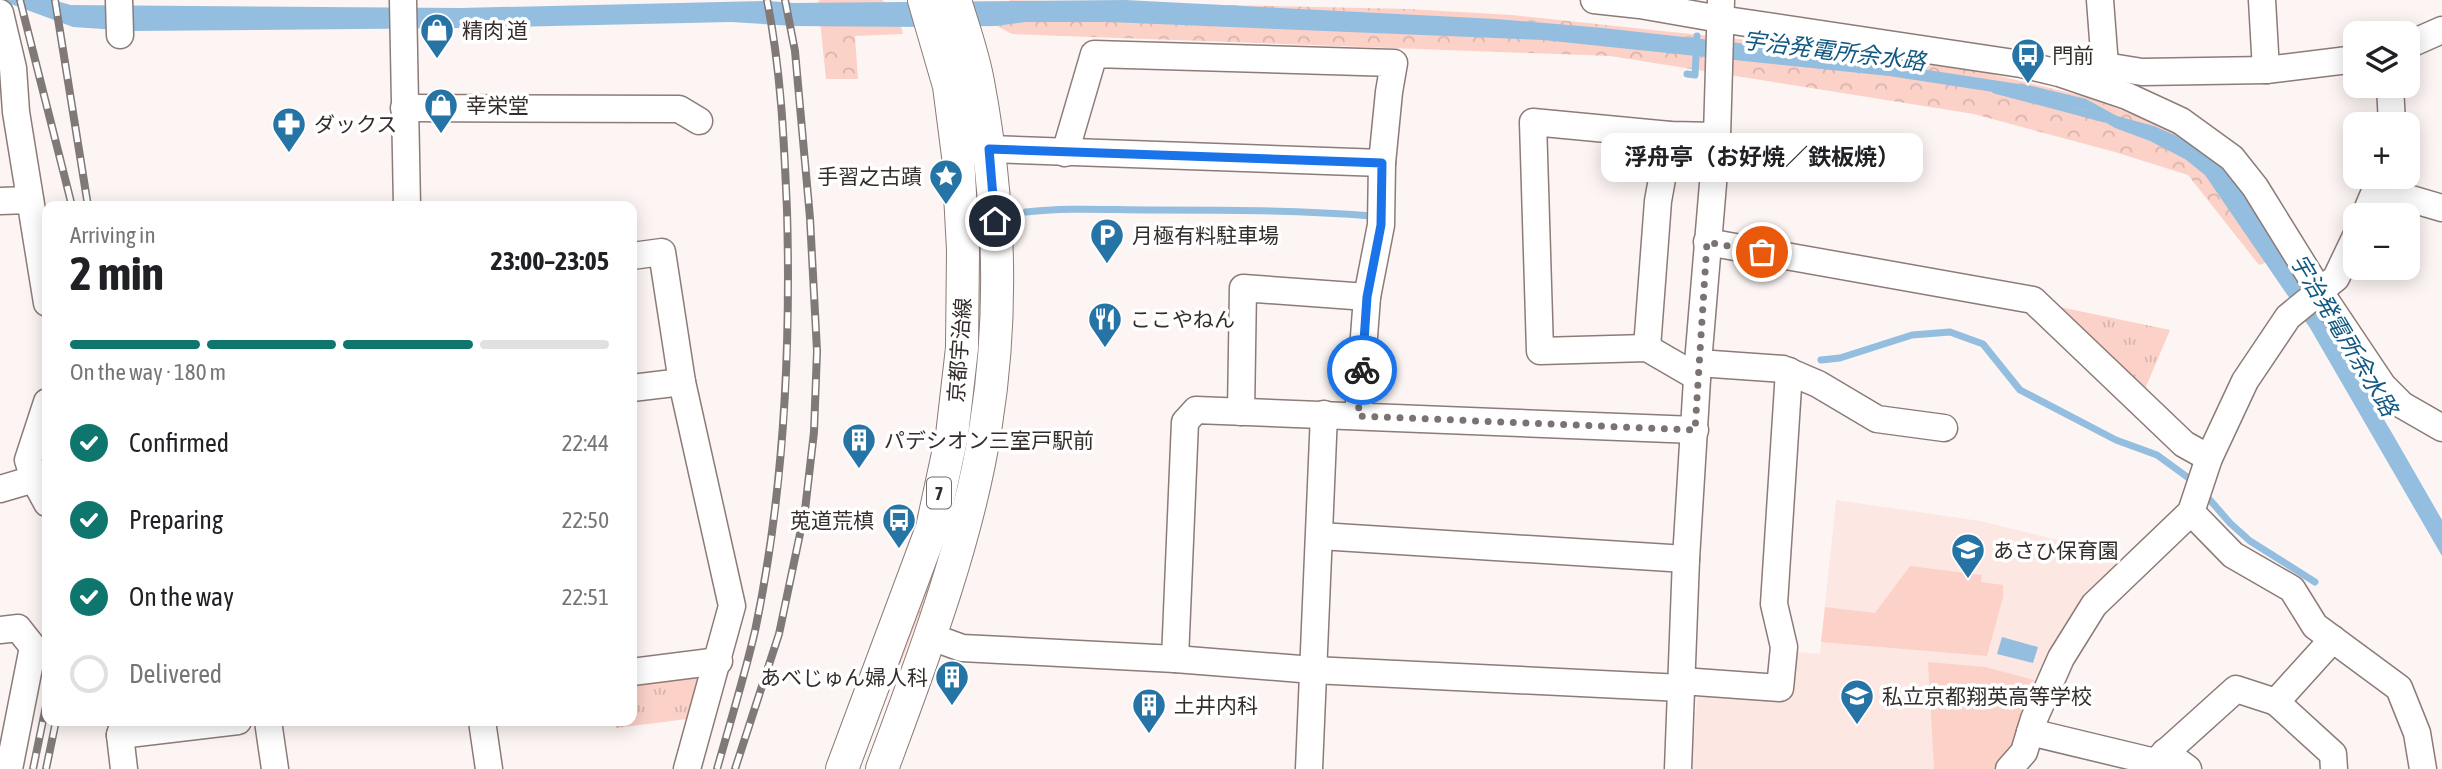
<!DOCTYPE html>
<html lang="en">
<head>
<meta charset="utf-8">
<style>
	:root { --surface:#fff; --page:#f6f6f6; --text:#202124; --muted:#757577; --line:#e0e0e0; --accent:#0f766e }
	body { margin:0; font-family:"Asap Condensed","Noto Sans JP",sans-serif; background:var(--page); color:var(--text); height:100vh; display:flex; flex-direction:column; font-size:26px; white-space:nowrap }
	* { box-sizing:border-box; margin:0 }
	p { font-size:23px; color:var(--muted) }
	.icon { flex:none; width:38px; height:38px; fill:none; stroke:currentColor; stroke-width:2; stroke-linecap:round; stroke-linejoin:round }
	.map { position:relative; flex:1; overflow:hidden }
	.sheet { position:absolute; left:42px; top:201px; width:595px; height:525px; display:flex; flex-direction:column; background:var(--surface); border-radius:14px; box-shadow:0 4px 18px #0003 }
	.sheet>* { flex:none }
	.fabs { position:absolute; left:2343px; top:21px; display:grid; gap:14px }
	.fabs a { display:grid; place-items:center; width:77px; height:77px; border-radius:14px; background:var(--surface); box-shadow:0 4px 18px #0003; font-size:35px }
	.pin { position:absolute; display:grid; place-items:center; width:60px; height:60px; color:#fff; margin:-30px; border:4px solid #fff; border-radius:50%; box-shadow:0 2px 7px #0007 }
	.courier { position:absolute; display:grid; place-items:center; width:70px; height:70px; margin:-35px; border:5px solid #1a73e8; border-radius:50%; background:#fff; color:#222; box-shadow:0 2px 9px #0007 }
	.bubble { position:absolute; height:49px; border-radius:14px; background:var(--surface); box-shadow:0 4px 18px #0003; font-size:23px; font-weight:700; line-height:49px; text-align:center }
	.overview em { font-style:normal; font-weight:700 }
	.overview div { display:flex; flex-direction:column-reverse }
	.overview { display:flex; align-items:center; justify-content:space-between; height:119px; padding:0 28px }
	h1 { font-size:46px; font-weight:700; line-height:52px }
	.bar { display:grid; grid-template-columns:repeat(4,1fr); gap:10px 7px; align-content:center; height:84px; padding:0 28px }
	.bar i { height:9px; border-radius:5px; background:var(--line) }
	.bar .current { background:var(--accent) }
	.bar p { grid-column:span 4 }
	ol { padding:0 28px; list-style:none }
	li { display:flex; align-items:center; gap:21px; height:77px }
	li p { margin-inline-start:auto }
	li .icon { padding:7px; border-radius:50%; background:var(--accent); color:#fff; stroke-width:4 }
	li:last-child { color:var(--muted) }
	li i { width:38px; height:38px; border:4px solid var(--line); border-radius:50% }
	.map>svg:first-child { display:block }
	.built { fill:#fde7e2 }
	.grass { fill:url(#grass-dots) }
	.forest { fill:url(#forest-crowns) }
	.park { fill:url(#park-tufts) }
	.pitch { fill:#fcd1c8 }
	.water { fill:#94bedf }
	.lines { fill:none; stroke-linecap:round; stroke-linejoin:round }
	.stream { stroke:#94bedf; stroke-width:7 }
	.minor-casing { stroke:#8c7b77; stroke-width:29 }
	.major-casing { stroke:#8c7b77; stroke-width:34 }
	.minor { stroke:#fff; stroke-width:26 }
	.major { stroke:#fff; stroke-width:32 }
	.rail-casing { stroke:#807978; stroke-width:8 }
	.rail { stroke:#fff; stroke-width:5; stroke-dasharray:16; stroke-linecap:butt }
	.done { stroke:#7a7372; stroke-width:7; stroke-dasharray:0 12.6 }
	.route { stroke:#1a73e8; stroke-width:9 }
	.labels { text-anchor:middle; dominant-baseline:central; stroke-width:7; stroke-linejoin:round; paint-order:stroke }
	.shield { fill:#fff; stroke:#716c6b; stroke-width:2 }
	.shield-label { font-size:19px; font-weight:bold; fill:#342d2c }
	.poi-label { font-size:21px; fill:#342d2c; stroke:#fff; text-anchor:start }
	.street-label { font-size:21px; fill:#342d2c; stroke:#fff }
	.water-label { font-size:23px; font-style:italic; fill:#115882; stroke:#fff }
</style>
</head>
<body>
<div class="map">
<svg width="2442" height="769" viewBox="0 0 2442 769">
	<defs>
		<pattern id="grass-dots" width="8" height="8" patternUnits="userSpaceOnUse" patternTransform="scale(1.75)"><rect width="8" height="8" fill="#fcd1c8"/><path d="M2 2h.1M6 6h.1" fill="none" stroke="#d9b4ac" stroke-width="1.8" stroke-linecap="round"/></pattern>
		<pattern id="forest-crowns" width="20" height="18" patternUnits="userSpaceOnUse" patternTransform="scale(1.75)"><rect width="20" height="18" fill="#fcd1c8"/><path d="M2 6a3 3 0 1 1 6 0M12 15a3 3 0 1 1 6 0" fill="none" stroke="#d9b4ac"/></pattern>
		<pattern id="park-tufts" width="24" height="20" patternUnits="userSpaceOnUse" patternTransform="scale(1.75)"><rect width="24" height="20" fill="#fcd1c8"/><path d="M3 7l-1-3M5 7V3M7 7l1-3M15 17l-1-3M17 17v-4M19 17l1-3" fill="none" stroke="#d9b4ac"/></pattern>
	</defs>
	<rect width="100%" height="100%" fill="#fcf5f3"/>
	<polygon class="built" points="1836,500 1980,521 2095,549 2127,563 2090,597 2060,633 2034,680 2010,752 1995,769 1691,769 1697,700 1700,689 1785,695 1789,651 1820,654"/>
	<path class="grass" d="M981 247C982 377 965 502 916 623 908 641 902 667 890 681L977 248Z"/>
	<g class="forest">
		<polygon points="820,0 882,0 898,15 903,34 855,36 858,79 826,79 818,2"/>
		<polygon points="1010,0 1408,9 1512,15 1813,47 1974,70 2087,97 2177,131 2220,168 2284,256 2259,265 2188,175 2115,152 1974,114 1610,56 1012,34 997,26"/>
	</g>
	<g class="park">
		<polygon points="2055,306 2170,330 2145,389"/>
		<polygon points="706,670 695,718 616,728 615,721 632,721 632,679"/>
	</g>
	<g class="pitch">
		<polygon points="1910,566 1982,575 1981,582 2003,585 2003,597 1987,656 1821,642 1825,607 1875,613"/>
		<polygon points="1928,662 1985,667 2034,680 2010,752 1995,769 1934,769"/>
	</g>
	<g class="water">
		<polygon points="0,0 53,0 71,5 460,8 768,1 794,3 1125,0 1496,19 1603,28 1791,49 2032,86 2086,99 2117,116 2154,126 2179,137 2211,154 2246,189 2392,433 2442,520 2442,556 2310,328 2205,175 2185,159 2150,141 2115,128 2085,110 2039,99 1889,76 1543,40 1109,22 1026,22 996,26 928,27 794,26 731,22 463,28 133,31 73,27"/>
		<polygon points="2002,637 2038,647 2033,663 1997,654"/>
	</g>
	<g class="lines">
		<g class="stream">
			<polyline points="1687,74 1695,75 1697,36"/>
			<polyline points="1995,90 2105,119"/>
			<path d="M1026 212C1068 207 1109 210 1151 210 1225 210 1298 210 1372 216"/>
			<polyline points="1821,360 1840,358 1912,335 1950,332 1983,344 2020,390 2116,440 2157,455 2190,479"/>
			<polyline points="2210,500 2230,523 2250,541 2315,582"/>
		</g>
		<g class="minor-casing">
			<g id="minor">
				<polyline points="119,0 120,35"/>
				<polyline points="403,0 407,206"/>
				<polyline points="1594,0 1640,5 1720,19 2021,64 2059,73 2127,96 2181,121 2232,158 2255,187 2320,292 2383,386 2402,405 2442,428"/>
				<polyline points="2100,0 2105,66"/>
				<polyline points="2262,0 2266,70"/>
				<polyline points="0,13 13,68 16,112 47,303"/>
				<polyline points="2408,45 2442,30"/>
				<polyline points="2064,72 2105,66 2142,72 2266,70 2356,59"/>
				<polyline points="2390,86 2392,124"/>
				<polyline points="404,108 679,109 699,121"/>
				<polyline points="989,149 1382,163"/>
				<polyline points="1065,153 1094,54 1394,63 1389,92 1382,163 1381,225 1367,297 1358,416"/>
				<polyline points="2377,189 2442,208"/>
				<polyline points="0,201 30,200"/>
				<polyline points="2365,215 2381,177"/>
				<polyline points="1707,242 2033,300 2184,444 2209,458"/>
				<polyline points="632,256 662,252 682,382 732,606 687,769"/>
				<polyline points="1647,348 1658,201 1670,135"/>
				<polyline points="1698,363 1783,369 1818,384 1877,419 1944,428"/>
				<polyline points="1697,377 1647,348 1540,351 1533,122 1670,135 1717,136"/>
				<polyline points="632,388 682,382"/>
				<polyline points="47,402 28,460 34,479 47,503"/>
				<polyline points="1241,412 1243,288 1367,297"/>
				<polyline points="0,489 34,479"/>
				<polyline points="2191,512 2233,555 2292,589 2315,626 2399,688 2417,733 2423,769"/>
				<polyline points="1320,536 1686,559"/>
				<polyline points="0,630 18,628 33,647 9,769"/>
				<polyline points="929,636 962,648 1175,659 1313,670 1682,688"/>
				<polyline points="1175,659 1185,422 1196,410 1695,430"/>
				<polyline points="632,672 719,661"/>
				<polyline points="1682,681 1780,688 1784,647 1774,604 1789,371"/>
				<polyline points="2276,702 2333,639"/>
				<polyline points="268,721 275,769"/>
				<polyline points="482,721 489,769"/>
				<polyline points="2030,732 2155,762 2236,689 2276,702 2333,754 2334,769"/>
				<polyline points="120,735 238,721"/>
				<polyline points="2165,752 2188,769"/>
				<polyline points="124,769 120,735 124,721"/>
				<polyline points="1309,769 1324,414"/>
				<polyline points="1678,769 1686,559 1698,363 1717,136 1721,0"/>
				<polyline points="2009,769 2024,752 2034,719 2061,658 2094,605 2191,512 2209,458 2245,381 2288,317 2336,278 2356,236"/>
			</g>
		</g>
		<g class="major-casing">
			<g id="major">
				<polyline points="842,769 932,528 952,435 962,348 963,250 958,156 949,86 924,0"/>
				<path d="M882 769C922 661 969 538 986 424 1004 311 999 194 978 82 973 54 963 27 955 0"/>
			</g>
		</g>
		<use href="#minor" class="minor"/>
		<use href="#major" class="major"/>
		<g class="rail-casing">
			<g id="rail">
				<polyline points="20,0 72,206"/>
				<polyline points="55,0 88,206"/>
				<polyline points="33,769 47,701"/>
				<polyline points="46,769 56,721"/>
				<path d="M717 769C730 723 744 678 755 631 784 493 791 352 787 210 784 140 781 70 767 0"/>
				<polyline points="735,769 779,634 805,510 814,432 817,351 810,218 795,51 785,0"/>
			</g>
		</g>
		<use href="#rail" class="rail"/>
	</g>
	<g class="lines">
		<polyline class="done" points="1362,370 1358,416 1695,430 1707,242 1762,252"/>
		<polyline class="route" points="995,221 989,149 1382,163 1381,225 1367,297 1362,370"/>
	</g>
	<defs>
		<g id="shop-pin" transform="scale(1.75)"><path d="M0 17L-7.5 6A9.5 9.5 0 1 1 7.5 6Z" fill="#2674a6" stroke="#fff"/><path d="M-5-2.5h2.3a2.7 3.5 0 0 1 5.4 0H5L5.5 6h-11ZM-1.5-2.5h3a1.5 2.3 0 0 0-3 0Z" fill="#fff"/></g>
		<g id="bus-pin" transform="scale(1.75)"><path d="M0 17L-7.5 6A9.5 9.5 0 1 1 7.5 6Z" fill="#2674a6" stroke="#fff"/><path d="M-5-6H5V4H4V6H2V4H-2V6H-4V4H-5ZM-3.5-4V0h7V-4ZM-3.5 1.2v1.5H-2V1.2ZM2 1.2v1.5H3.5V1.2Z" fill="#fff"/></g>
		<g id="pharmacy-pin" transform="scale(1.75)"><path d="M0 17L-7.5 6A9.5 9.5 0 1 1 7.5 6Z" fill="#2674a6" stroke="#fff"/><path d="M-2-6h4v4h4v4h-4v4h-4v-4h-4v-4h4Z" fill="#fff"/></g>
		<g id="sight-pin" transform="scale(1.75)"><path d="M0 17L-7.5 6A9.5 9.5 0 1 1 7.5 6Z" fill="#2674a6" stroke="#fff"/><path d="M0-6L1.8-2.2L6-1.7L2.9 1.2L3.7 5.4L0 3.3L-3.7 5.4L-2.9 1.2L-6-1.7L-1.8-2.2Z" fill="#fff"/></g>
		<g id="parking-pin" transform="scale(1.75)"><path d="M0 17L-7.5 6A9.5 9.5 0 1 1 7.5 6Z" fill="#2674a6" stroke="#fff"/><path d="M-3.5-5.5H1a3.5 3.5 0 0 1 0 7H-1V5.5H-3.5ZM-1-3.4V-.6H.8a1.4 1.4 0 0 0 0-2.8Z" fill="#fff"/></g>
		<g id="restaurant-pin" transform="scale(1.75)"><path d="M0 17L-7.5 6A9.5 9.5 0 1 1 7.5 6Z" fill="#2674a6" stroke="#fff"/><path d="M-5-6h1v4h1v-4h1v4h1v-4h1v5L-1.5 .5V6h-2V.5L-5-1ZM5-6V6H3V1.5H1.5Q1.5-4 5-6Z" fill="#fff"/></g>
		<g id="building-pin" transform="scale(1.75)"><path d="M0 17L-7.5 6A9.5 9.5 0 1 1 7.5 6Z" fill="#2674a6" stroke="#fff"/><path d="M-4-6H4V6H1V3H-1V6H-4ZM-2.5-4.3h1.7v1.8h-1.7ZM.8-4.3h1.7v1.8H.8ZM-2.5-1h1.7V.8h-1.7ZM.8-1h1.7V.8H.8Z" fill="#fff"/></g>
		<g id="school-pin" transform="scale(1.75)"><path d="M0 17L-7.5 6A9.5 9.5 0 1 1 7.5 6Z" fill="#2674a6" stroke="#fff"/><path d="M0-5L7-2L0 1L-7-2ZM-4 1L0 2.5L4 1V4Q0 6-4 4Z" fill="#fff"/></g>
	</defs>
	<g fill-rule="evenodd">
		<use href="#shop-pin" x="437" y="30"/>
		<use href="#bus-pin" x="2028" y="55"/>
		<use href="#shop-pin" x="441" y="105"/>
		<use href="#pharmacy-pin" x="289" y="124"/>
		<use href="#sight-pin" x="946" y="176"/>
		<use href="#parking-pin" x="1107" y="235"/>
		<use href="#restaurant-pin" x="1105" y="319"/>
		<use href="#building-pin" x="859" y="440"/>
		<use href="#bus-pin" x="899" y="520"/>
		<use href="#school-pin" x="1968" y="550"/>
		<use href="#building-pin" x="952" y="677"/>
		<use href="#school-pin" x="1857" y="696"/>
		<use href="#building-pin" x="1149" y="705"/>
	</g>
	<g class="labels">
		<rect class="shield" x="927" y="477.5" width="24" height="31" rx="5"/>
		<g class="shield-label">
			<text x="939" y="493">7</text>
		</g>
		<g class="poi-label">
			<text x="462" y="30">精肉 道</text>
			<text x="2052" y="55">門前</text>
			<text x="466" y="105">幸栄堂</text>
			<text x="314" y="124">ダックス</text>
			<text x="922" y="176" text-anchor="end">手習之古蹟</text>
			<text x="1132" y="235">月極有料駐車場</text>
			<text x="1130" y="319">ここやねん</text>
			<text x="884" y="440">パデシオン三室戸駅前</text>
			<text x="874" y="520" text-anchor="end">莵道荒槙</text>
			<text x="1993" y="550">あさひ保育園</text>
			<text x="928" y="677" text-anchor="end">あべじゅん婦人科</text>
			<text x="1882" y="696">私立京都翔英高等学校</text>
			<text x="1174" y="705">土井内科</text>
		</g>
		<g class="street-label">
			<text transform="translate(959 350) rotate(-86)">京都宇治線</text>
		</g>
		<g class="water-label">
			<text transform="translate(1834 51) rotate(7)">宇治発電所余水路</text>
			<text transform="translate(2344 335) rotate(59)">宇治発電所余水路</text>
		</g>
	</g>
</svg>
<div class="fabs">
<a><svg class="icon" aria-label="layers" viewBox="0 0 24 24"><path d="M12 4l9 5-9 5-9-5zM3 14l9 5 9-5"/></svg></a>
<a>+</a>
<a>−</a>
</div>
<div class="pin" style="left:1762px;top:252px;background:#ea580c"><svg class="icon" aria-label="bag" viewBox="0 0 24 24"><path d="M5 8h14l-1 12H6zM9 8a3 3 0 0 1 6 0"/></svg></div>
<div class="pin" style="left:995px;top:221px;background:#1f2937"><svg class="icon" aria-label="home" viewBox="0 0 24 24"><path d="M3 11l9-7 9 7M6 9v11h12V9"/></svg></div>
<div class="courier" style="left:1362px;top:370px"><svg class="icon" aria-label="bike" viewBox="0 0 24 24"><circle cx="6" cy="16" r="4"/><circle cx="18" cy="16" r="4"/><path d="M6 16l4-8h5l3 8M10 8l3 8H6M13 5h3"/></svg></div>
<div class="bubble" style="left:1601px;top:133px;width:322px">浮舟亭（お好焼／鉄板焼）</div>
<section class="sheet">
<div class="overview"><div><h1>2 min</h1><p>Arriving in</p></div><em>23:00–23:05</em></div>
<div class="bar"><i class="current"></i><i class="current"></i><i class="current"></i><i></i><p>On the way · 180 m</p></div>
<ol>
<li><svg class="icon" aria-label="check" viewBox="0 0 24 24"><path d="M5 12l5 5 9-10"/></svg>Confirmed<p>22:44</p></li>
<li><svg class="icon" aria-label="check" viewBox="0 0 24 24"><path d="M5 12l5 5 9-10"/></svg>Preparing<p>22:50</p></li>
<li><svg class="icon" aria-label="check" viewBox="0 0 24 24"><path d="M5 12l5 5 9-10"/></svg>On the way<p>22:51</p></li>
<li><i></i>Delivered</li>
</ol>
</section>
</div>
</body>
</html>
